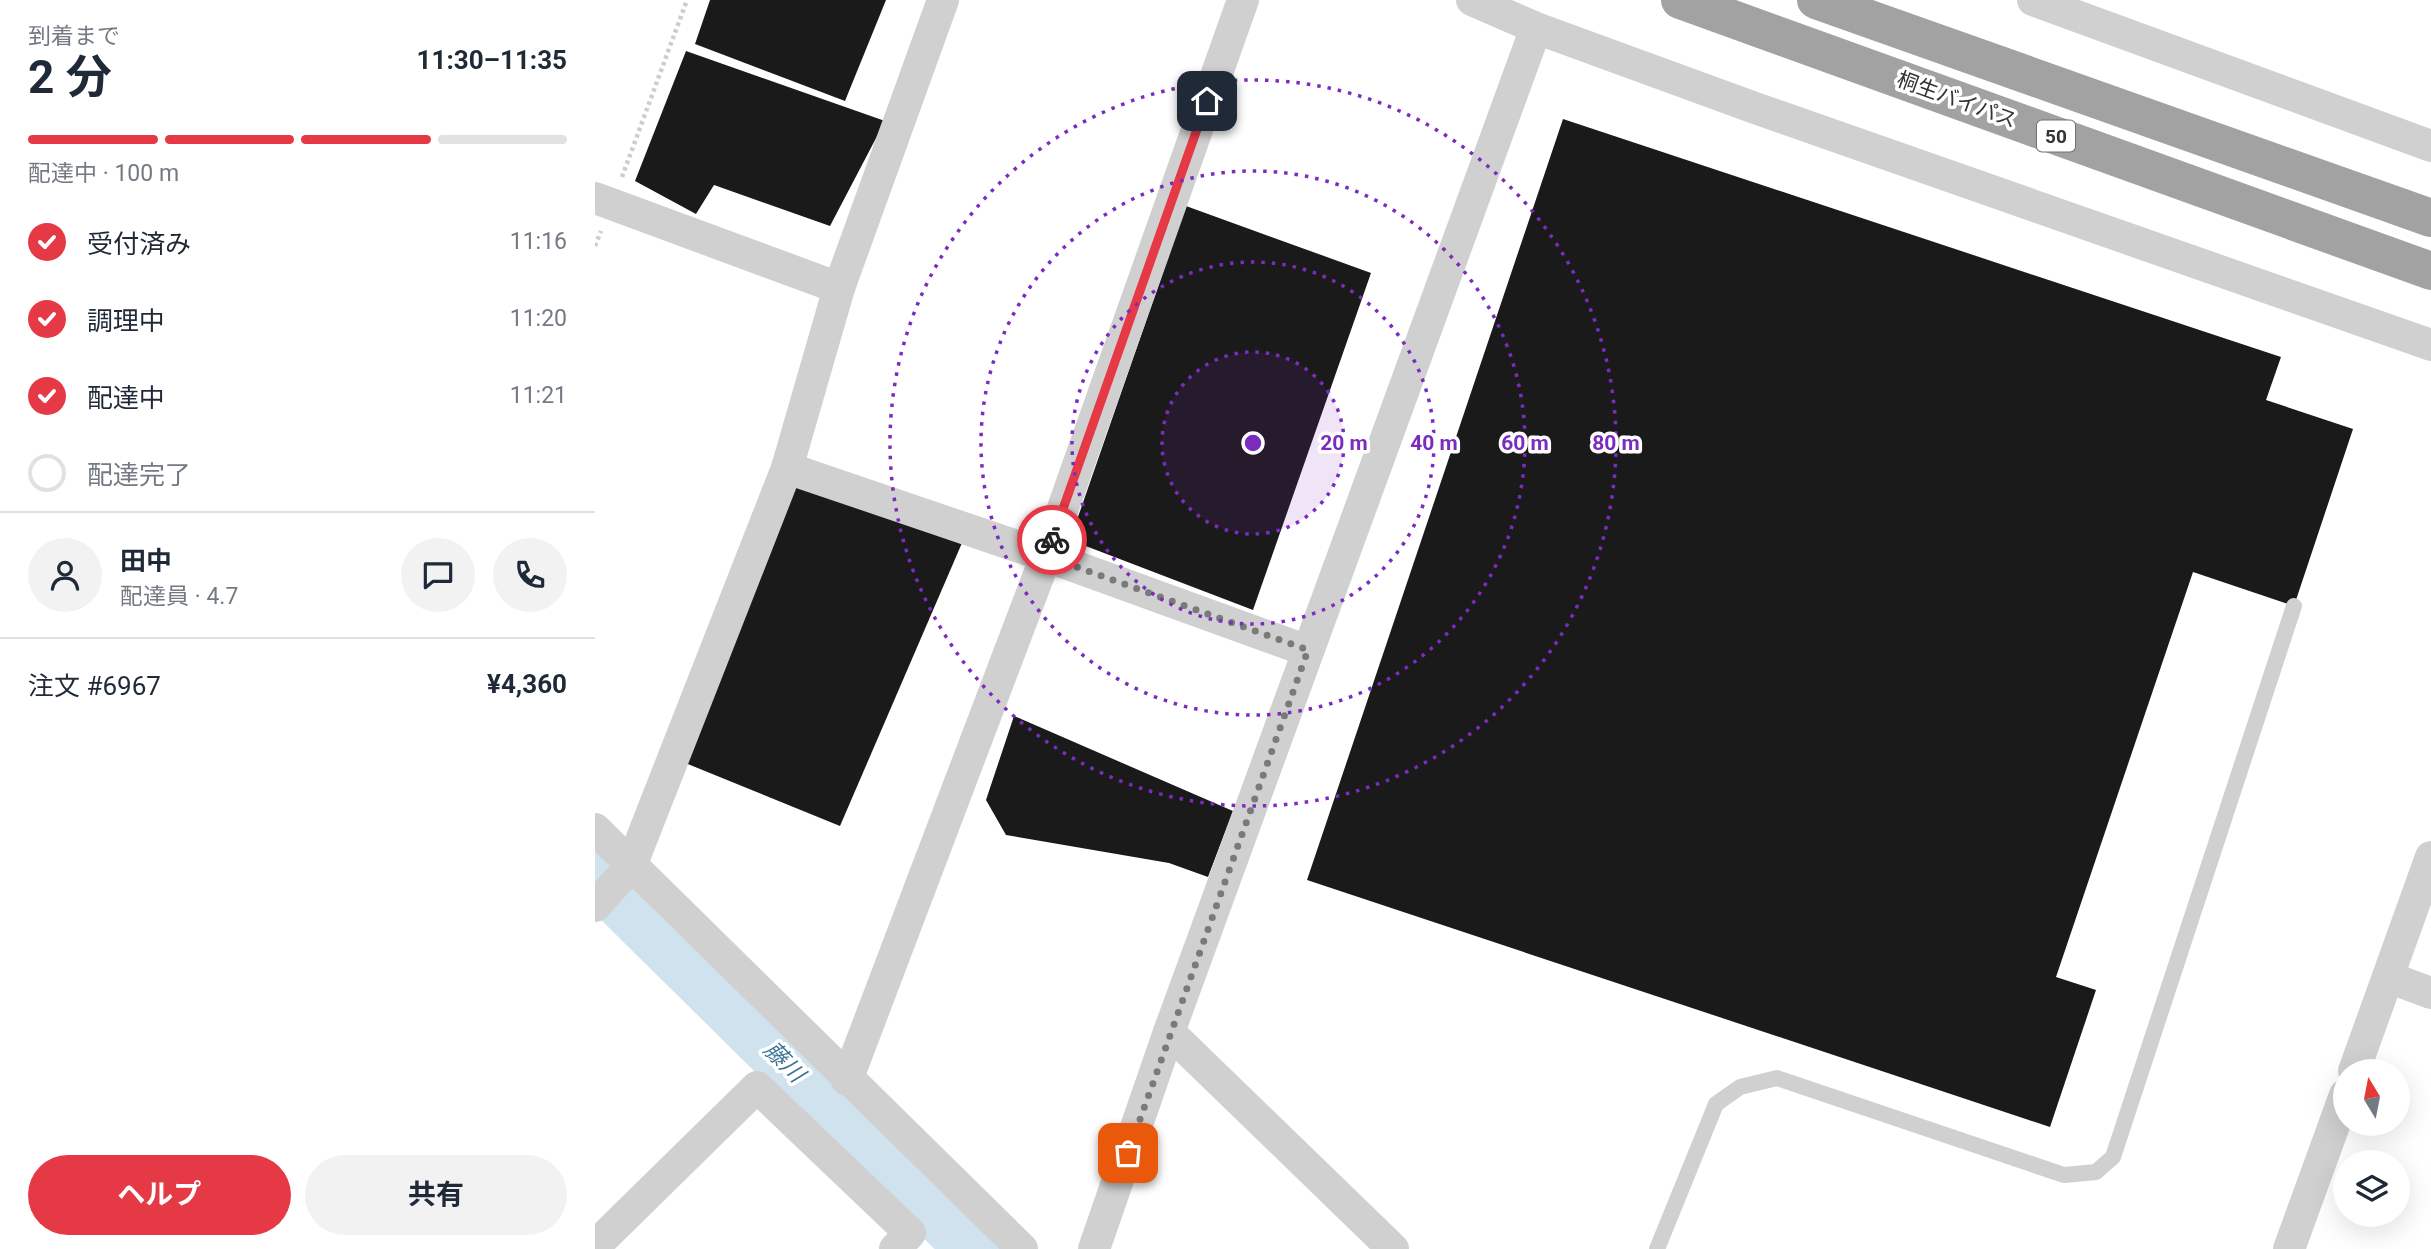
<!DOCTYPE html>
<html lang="ja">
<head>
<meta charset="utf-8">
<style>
	:root { --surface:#fff; --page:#f2f2f3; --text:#1f2937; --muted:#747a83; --line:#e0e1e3; --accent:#e63946 }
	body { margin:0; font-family:Roboto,"Noto Sans JP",sans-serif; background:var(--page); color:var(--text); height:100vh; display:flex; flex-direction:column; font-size:26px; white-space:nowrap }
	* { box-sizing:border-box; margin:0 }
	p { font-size:23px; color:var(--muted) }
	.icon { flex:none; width:38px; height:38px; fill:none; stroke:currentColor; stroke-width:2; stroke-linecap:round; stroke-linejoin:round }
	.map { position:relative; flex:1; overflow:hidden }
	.sheet { display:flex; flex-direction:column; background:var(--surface); width:595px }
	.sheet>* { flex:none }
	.needle { width:46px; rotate:350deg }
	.tools { position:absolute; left:1738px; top:1059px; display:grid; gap:14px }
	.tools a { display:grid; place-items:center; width:77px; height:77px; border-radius:50%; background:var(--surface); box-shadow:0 7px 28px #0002; font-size:35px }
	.pin { position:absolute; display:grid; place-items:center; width:60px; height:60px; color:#fff; margin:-30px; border-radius:14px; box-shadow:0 4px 10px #0006 }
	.courier { position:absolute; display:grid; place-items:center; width:70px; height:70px; margin:-35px; border:5px solid #e63946; border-radius:50%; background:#fff; color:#222; box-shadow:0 2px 9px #0007 }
	.overview em { font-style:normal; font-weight:700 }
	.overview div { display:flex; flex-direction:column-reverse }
	.overview { display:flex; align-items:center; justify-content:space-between; height:119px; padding:0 28px }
	h1 { font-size:46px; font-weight:700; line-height:52px }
	.bar { display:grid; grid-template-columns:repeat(4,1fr); gap:10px 7px; align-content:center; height:84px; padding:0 28px }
	.bar i { height:9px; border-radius:5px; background:var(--line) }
	.bar .selected { background:var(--accent) }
	.bar p { grid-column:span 4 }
	.line { display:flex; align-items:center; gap:18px; padding:0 28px; border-top:2px solid var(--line) }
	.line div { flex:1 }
	.round { display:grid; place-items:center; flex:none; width:74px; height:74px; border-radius:37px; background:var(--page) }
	ol { padding:0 28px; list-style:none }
	li { display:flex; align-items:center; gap:21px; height:77px }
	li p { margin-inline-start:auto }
	li .icon { padding:7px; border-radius:50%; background:var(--accent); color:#fff; stroke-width:4 }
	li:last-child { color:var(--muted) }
	li i { width:38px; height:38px; border:4px solid var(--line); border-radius:50% }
	.button { display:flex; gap:14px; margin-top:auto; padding:14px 28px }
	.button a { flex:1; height:80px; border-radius:42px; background:var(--accent); color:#fff; font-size:28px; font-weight:700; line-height:80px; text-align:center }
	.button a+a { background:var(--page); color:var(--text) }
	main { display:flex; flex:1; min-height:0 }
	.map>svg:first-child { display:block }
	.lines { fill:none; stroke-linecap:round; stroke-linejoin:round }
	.river { stroke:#cfe2ee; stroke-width:54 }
	.building { fill:#1a1a1a }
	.path { stroke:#cdcdcd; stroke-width:4.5; stroke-dasharray:3.5 3.5; stroke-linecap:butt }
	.service { stroke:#d0d0d0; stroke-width:16 }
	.minor { stroke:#d0d0d0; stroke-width:32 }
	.trunk { stroke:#a2a2a2; stroke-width:38 }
	.done { stroke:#7a7a7a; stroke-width:7; stroke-dasharray:0 12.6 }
	.route { stroke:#e63946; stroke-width:9 }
	.ring { fill:none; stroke:#7b2cbf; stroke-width:3.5; stroke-dasharray:3.5 7 }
	.labels { text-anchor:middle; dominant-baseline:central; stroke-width:7; stroke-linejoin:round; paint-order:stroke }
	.shield { fill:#fff; stroke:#707070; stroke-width:2 }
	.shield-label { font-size:19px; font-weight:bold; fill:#333 }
	.street-label { font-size:21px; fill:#333; stroke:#fff }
	.water-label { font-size:23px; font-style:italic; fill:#3f7597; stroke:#fff }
	.centre { fill:#7b2cbf; stroke:#fff; stroke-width:3.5 }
	.ring-label { font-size:21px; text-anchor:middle; font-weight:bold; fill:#7b2cbf; stroke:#fff; stroke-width:7; stroke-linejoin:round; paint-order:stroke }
</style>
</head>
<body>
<main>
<section class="sheet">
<div class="overview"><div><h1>2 分</h1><p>到着まで</p></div><em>11:30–11:35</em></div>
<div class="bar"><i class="selected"></i><i class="selected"></i><i class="selected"></i><i></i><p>配達中 · 100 m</p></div>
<ol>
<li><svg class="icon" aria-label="check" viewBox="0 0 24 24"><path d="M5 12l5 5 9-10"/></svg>受付済み<p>11:16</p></li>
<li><svg class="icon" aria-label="check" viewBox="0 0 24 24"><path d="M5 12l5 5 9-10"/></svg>調理中<p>11:20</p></li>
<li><svg class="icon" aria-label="check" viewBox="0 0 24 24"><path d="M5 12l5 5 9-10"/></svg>配達中<p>11:21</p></li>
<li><i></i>配達完了</li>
</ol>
<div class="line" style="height:126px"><a class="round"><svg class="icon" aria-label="person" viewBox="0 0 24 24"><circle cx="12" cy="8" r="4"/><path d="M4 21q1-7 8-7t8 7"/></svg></a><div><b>田中</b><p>配達員 · 4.7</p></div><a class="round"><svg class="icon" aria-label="chat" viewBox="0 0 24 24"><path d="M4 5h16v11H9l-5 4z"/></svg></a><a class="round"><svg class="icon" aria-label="phone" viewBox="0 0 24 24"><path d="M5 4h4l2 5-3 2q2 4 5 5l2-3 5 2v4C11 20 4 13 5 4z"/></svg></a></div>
<div class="line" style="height:91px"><div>注文 #6967</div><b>¥4,360</b></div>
<div class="button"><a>ヘルプ</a><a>共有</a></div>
</section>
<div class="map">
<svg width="1836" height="1249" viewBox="0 0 1836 1249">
	<rect width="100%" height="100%" fill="#fff"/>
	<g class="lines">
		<polyline class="river" points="0,876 378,1249"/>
	</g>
	<g class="building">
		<polygon points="115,0 291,0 250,101 100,44"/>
		<polygon points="91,51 290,121 235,226 119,185 101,214 40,181"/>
		<polygon points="968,119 1686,357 1671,400 1758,429 1699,606 1598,572 1461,977 1501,990 1455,1127 712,880"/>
		<polygon points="591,206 776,273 658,610 475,540"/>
		<polygon points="192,468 373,529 245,826 78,758"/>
		<polygon points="419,716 638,811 613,877 574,863 411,835 391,800"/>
	</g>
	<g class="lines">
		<g class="path">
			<polyline points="27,177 92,0"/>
			<polyline points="0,246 6,231"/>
		</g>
		<polyline class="service" points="1062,1249 1121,1104 1145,1087 1182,1078 1469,1175 1501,1172 1518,1157 1699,606"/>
		<g class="minor">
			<polyline points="877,0 941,28 1160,108 1836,345"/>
			<polyline points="1438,0 1836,146"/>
			<polyline points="0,198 244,288"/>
			<polyline points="192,468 451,556 713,651"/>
			<polyline points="0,829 427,1249"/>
			<polyline points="0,906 36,866 192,468 244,288 348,0"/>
			<polyline points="1793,977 1836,993"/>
			<polyline points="574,1032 798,1249"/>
			<polyline points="1759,1071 1836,857"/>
			<polyline points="252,1080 451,556 648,0"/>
			<polyline points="0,1246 162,1087 315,1233 300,1249"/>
			<polyline points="499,1249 574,1032 941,28"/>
			<polyline points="1694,1249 1750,1095"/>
		</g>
		<g class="trunk">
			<polyline points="1085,0 1836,271"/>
			<polyline points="1221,0 1836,218"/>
		</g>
	</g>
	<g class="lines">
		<polyline class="done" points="457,540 451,556 713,650 533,1153"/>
		<polyline class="route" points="457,540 612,101"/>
	</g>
	<circle cx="658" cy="443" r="91" fill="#7b2cbf" fill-opacity=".12"/>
	<g class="ring">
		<circle cx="658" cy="443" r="91"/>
		<circle cx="658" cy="443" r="181"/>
		<circle cx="658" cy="443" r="272"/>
		<circle cx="658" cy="443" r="363"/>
	</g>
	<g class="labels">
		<rect class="shield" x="1442" y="120.5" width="38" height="31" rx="5"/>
		<g class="shield-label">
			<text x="1461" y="136">50</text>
		</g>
		<g class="street-label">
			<text transform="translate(1362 100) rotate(20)">桐生バイパス</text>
		</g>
		<g class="water-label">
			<text transform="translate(189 1062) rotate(45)">藤川</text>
		</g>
	</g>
	<circle cx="658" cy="443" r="10" class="centre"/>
	<g class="ring-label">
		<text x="749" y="450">20 m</text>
		<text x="839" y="450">40 m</text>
		<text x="930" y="450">60 m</text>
		<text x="1021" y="450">80 m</text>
	</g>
</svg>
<div class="tools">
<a><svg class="needle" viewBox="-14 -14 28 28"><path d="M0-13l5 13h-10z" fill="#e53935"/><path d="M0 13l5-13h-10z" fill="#747a83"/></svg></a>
<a><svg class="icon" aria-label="layers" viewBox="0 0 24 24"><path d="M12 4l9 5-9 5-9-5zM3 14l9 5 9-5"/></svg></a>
</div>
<div class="pin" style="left:533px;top:1153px;background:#ea580c"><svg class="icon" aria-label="bag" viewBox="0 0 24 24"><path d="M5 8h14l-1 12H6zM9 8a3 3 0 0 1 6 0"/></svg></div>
<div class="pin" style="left:612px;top:101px;background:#1f2937"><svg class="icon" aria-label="home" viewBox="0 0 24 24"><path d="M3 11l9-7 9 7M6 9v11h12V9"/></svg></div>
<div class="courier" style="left:457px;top:540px"><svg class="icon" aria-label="bike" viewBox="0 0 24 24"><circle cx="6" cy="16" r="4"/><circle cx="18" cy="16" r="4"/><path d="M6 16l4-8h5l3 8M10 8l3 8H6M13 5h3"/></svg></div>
</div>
</main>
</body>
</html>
